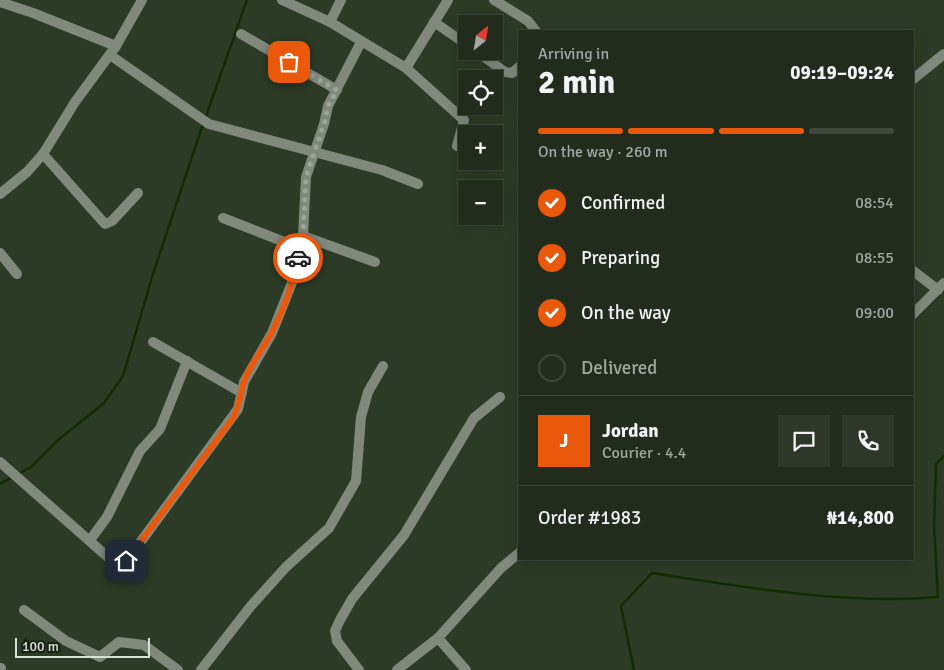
<!DOCTYPE html>
<html lang="en">
<head>
<meta charset="utf-8">
<style>
	:root { --surface:#212c1c; --page:#2d3829; --text:#f1f3f6; --muted:#a2a7a3; --line:#3e483b; --accent:#ea580c }
	body { margin:0; font-family:Signika,sans-serif; background:var(--page); color:var(--text); height:100vh; display:flex; flex-direction:column; font-size:19px; white-space:nowrap }
	* { box-sizing:border-box; margin:0 }
	p { font-size:16px; color:var(--muted) }
	.icon { flex:none; width:28px; height:28px; fill:none; stroke:currentColor; stroke-width:2; stroke-linecap:round; stroke-linejoin:round }
	.map { position:relative; flex:1; overflow:hidden }
	.sheet { position:absolute; left:518px; top:30px; width:396px; height:530px; display:flex; flex-direction:column; background:var(--surface); border-radius:0px; box-shadow:0 2px 12px #0003,0 0 0 1px var(--line) }
	.sheet>* { flex:none }
	.needle { width:32px; rotate:30deg }
	.fabs { position:absolute; left:458px; top:15px; display:grid; gap:10px }
	.fabs a { display:grid; place-items:center; width:45px; height:45px; border-radius:0px; background:var(--surface); box-shadow:0 2px 12px #0003,0 0 0 1px var(--line); font-size:25px }
	.scale { position:absolute; left:15px; bottom:12px; width:135px; box-sizing:border-box; padding-left:5px; border:2px solid #d7e1d3; border-top:0; font-size:14px; line-height:18px; white-space:nowrap; color:#d7e1d3; -webkit-text-stroke:4px #192016; paint-order:stroke }
	.pin { position:absolute; display:grid; place-items:center; width:42px; height:42px; color:#fff; margin:-21px; border-radius:10px; box-shadow:0 2px 8px #0006 }
	.courier { position:absolute; display:grid; place-items:center; width:50px; height:50px; margin:-25px; border:4px solid #ea580c; border-radius:50%; background:#fff; color:#222; box-shadow:0 1px 6px #0007 }
	.headline em { font-style:normal; font-weight:700 }
	.headline div { display:flex; flex-direction:column-reverse }
	.headline { display:flex; align-items:center; justify-content:space-between; height:85px; padding:0 20px }
	h1 { font-size:32px; font-weight:700; line-height:38px }
	.bar { display:grid; grid-template-columns:repeat(4,1fr); gap:8px 5px; align-content:center; height:60px; padding:0 20px }
	.bar i { height:6px; border-radius:4px; background:var(--line) }
	.bar .current { background:var(--accent) }
	.bar p { grid-column:span 4 }
	.line { display:flex; align-items:center; gap:12px; padding:0 20px; border-top:1px solid var(--line) }
	.line div { flex:1 }
	.round { display:grid; place-items:center; flex:none; width:52px; height:52px; border-radius:0px; background:var(--page) }
	ol { padding:0 20px; list-style:none }
	li { display:flex; align-items:center; gap:15px; height:55px }
	li p { margin-inline-start:auto }
	li .icon { padding:5px; border-radius:50%; background:var(--accent); color:#fff; stroke-width:4 }
	li:last-child { color:var(--muted) }
	li i { width:28px; height:28px; border:2px solid var(--line); border-radius:50% }
	.map>svg:first-child { display:block }
	.lines { fill:none; stroke-linecap:round; stroke-linejoin:round }
	.stream { stroke:#112c02; stroke-width:2.5 }
	.street { stroke:#81897d; stroke-width:10 }
	.done { stroke:#9ba796; stroke-width:5; stroke-dasharray:0 9 }
	.route { stroke:#ea580c; stroke-width:6 }
</style>
</head>
<body>
<div class="map">
<svg width="944" height="670" viewBox="0 0 944 670">
	<rect width="100%" height="100%" fill="#2c3b25"/>
	<g class="lines">
		<g class="stream">
			<polyline points="205,119 247,0"/>
			<polyline points="18,474 31,467 58,440 104,403 123,376 153,274 203,124"/>
			<polyline points="0,484 13,477"/>
			<path d="M634 670 621 606 652 573C742 587 848 605 938 597L934 525 936 464 944 456"/>
		</g>
		<g class="street">
			<polyline points="282,0 330,22 406,68 464,120 457,146"/>
			<polyline points="494,0 528,21 536,31"/>
			<polyline points="0,2 33,13 116,46"/>
			<polyline points="330,22 341,0"/>
			<polyline points="434,22 466,44"/>
			<polyline points="241,34 337,90"/>
			<polyline points="476,51 505,72 512,73 519,67"/>
			<polyline points="110,55 209,124 382,170 418,184"/>
			<polyline points="406,68 448,0"/>
			<polyline points="912,80 944,54"/>
			<polyline points="43,154 105,224 112,221 138,193"/>
			<polyline points="0,194 27,172 43,154 75,102 116,46 142,0"/>
			<polyline points="223,218 300,248"/>
			<polyline points="303,236 375,262"/>
			<polyline points="0,253 17,274"/>
			<polyline points="912,270 938,290"/>
			<polyline points="912,315 944,283"/>
			<polyline points="153,342 242,393"/>
			<path d="M0 462 110 559C120 563 124 562 131 555L238 409 244 382 272 333 295 275 303 236 306 177 324 124 328 106 361 42"/>
			<polyline points="90,540 107,517 140,451 160,429 187,361"/>
			<polyline points="24,610 66,641 100,657 119,642 144,645 178,670"/>
			<polyline points="438,638 466,670"/>
			<polyline points="0,670 1,668"/>
			<polyline points="201,670 250,607 286,567 329,528 356,481 361,417 368,392 383,366"/>
			<polyline points="359,670 337,641 335,631 340,620 352,599 404,535 474,418 500,397"/>
			<polyline points="397,670 438,638 501,568 519,553"/>
		</g>
	</g>
	<g class="lines">
		<polyline class="done" points="289,62 337,90 328,106 324,124 306,177 303,236 298,258"/>
		<path class="route" d="M126 561 233 418C241 404 240 388 247 374 254 360 263 348 271 334 283 311 293 284 298 258"/>
	</g>
</svg>
<div class="fabs">
<a><svg class="needle" viewBox="-14 -14 28 28"><path d="M0-13l5 13h-10z" fill="#e53935"/><path d="M0 13l5-13h-10z" fill="#a2a7a3"/></svg></a>
<a><svg class="icon" aria-label="locate" viewBox="0 0 24 24"><circle cx="12" cy="12" r="6"/><path d="M12 2v4M12 18v4M2 12h4M18 12h4"/></svg></a>
<a>+</a>
<a>−</a>
</div>
<div class="scale">100 m</div>
<div class="pin" style="left:289px;top:62px;background:#ea580c"><svg class="icon" aria-label="bag" viewBox="0 0 24 24"><path d="M5 8h14l-1 12H6zM9 8a3 3 0 0 1 6 0"/></svg></div>
<div class="pin" style="left:126px;top:561px;background:#1f2937"><svg class="icon" aria-label="home" viewBox="0 0 24 24"><path d="M3 11l9-7 9 7M6 9v11h12V9"/></svg></div>
<div class="courier" style="left:298px;top:258px"><svg class="icon" aria-label="car" viewBox="0 0 24 24"><path d="M5 17H2v-5l4-1 3-4h7l3 4 3 1v5h-3M9 17h6M6 11h13"/><circle cx="7" cy="17" r="2"/><circle cx="17" cy="17" r="2"/></svg></div>
<section class="sheet">
<div class="headline"><div><h1>2 min</h1><p>Arriving in</p></div><em>09:19–09:24</em></div>
<div class="bar"><i class="current"></i><i class="current"></i><i class="current"></i><i></i><p>On the way · 260 m</p></div>
<ol>
<li><svg class="icon" aria-label="check" viewBox="0 0 24 24"><path d="M5 12l5 5 9-10"/></svg>Confirmed<p>08:54</p></li>
<li><svg class="icon" aria-label="check" viewBox="0 0 24 24"><path d="M5 12l5 5 9-10"/></svg>Preparing<p>08:55</p></li>
<li><svg class="icon" aria-label="check" viewBox="0 0 24 24"><path d="M5 12l5 5 9-10"/></svg>On the way<p>09:00</p></li>
<li><i></i>Delivered</li>
</ol>
<div class="line" style="height:90px"><b class="round" style="background:var(--accent);color:#fff">J</b><div><b>Jordan</b><p>Courier · 4.4</p></div><a class="round"><svg class="icon" aria-label="chat" viewBox="0 0 24 24"><path d="M4 5h16v11H9l-5 4z"/></svg></a><a class="round"><svg class="icon" aria-label="phone" viewBox="0 0 24 24"><path d="M5 4h4l2 5-3 2q2 4 5 5l2-3 5 2v4C11 20 4 13 5 4z"/></svg></a></div>
<div class="line" style="height:65px"><div>Order #1983</div><b>₦14,800</b></div>
</section>
</div>
</body>
</html>
